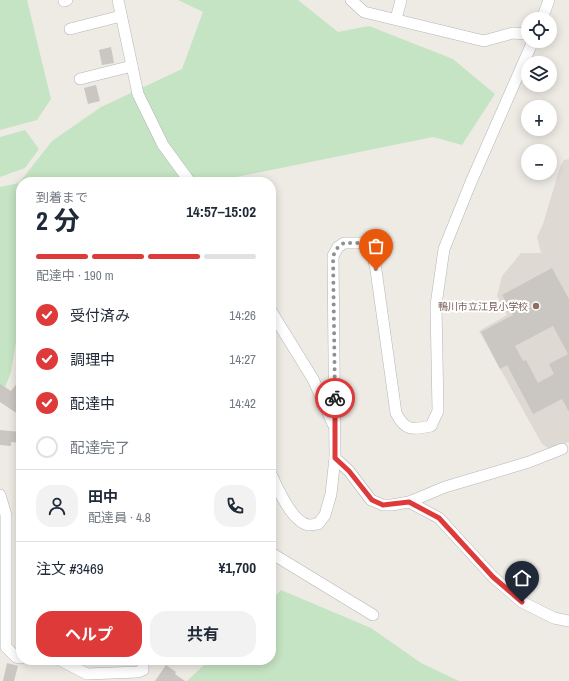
<!DOCTYPE html>
<html lang="ja">
<head>
<meta charset="utf-8">
<style>
	:root { --surface:#fff; --page:#f2f2f3; --text:#1f2937; --muted:#747a83; --line:#e0e1e3; --accent:#df3a3a }
	body { margin:0; font-family:"Archivo Narrow","Noto Sans JP",sans-serif; background:var(--page); color:var(--text); height:100vh; display:flex; flex-direction:column; font-size:15px; white-space:nowrap }
	* { box-sizing:border-box; margin:0 }
	p { font-size:13px; color:var(--muted) }
	.icon { flex:none; width:22px; height:22px; fill:none; stroke:currentColor; stroke-width:2; stroke-linecap:round; stroke-linejoin:round }
	.map { position:relative; flex:1; overflow:hidden }
	.side { position:absolute; left:16px; top:177px; width:260px; height:488px; display:flex; flex-direction:column; background:var(--surface); border-radius:16px; box-shadow:0 2px 10px #0003 }
	.side>* { flex:none }
	.tools { position:absolute; left:521px; top:12px; display:grid; gap:8px }
	.tools a { display:grid; place-items:center; width:36px; height:36px; border-radius:50%; background:var(--surface); box-shadow:0 2px 10px #0003; font-size:20px }
	.pin { position:absolute; display:grid; place-items:center; width:34px; height:34px; color:#fff; margin:-41px -17px; border-radius:50% 50% 50% 0; rotate:-45deg; box-shadow:0 0 4px #0007 }
	.pin .icon { rotate:45deg }
	.courier { position:absolute; display:grid; place-items:center; width:40px; height:40px; margin:-20px; border:3px solid #df3a3a; border-radius:50%; background:#fff; color:#222; box-shadow:0 1px 5px #0007 }
	.overview em { font-style:normal; font-weight:700 }
	.overview div { display:flex; flex-direction:column-reverse }
	.overview { display:flex; align-items:center; justify-content:space-between; height:68px; padding:0 20px }
	h1 { font-size:26px; font-weight:700; line-height:30px }
	.bar { display:grid; grid-template-columns:repeat(4,1fr); gap:6px 4px; align-content:center; height:48px; padding:0 20px }
	.bar i { height:5px; border-radius:3px; background:var(--line) }
	.bar .current { background:var(--accent) }
	.bar p { grid-column:span 4 }
	.line { display:flex; align-items:center; gap:10px; padding:0 20px; border-top:1px solid var(--line) }
	.line div { flex:1 }
	.round { display:grid; place-items:center; flex:none; width:42px; height:42px; border-radius:16px; background:var(--page) }
	ol { padding:0 20px; list-style:none }
	li { display:flex; align-items:center; gap:12px; height:44px }
	li p { margin-inline-start:auto }
	li .icon { padding:4px; border-radius:50%; background:var(--accent); color:#fff; stroke-width:4 }
	li:last-child { color:var(--muted) }
	li i { width:22px; height:22px; border:2px solid var(--line); border-radius:50% }
	.cta { display:flex; gap:8px; margin-top:auto; padding:8px 20px }
	.cta a { flex:1; height:46px; border-radius:16px; background:var(--accent); color:#fff; font-size:16px; font-weight:700; line-height:46px; text-align:center }
	.cta a+a { background:var(--page); color:var(--text) }
	.map>svg:first-child { display:block }
	.education { fill:#dedad3 }
	.green { fill:#c5e4c3 }
	.building { fill:#cac6c2; fill-rule:evenodd }
	.lines { fill:none; stroke-linecap:round; stroke-linejoin:round }
	.minor-casing { stroke:#b2b5b9; stroke-width:12 }
	.minor { stroke:#fff; stroke-width:11 }
	.done { stroke:#8f9191; stroke-width:4; stroke-dasharray:0 7.2 }
	.route { stroke:#df3a3a; stroke-width:5 }
	.education-dot { fill:#8d6e63; stroke:#fff; stroke-width:1.5 }
	.labels { text-anchor:middle; dominant-baseline:central; stroke-width:4; stroke-linejoin:round; paint-order:stroke }
	.education-label { font-size:10px; fill:#785e54; stroke:#fff; text-anchor:end }
</style>
</head>
<body>
<div class="map">
<svg width="569" height="681" viewBox="0 0 569 681">
	<rect width="100%" height="100%" fill="#eeebe5"/>
	<polygon class="education" points="569,159 569,442 548,448 542,444 479,331 507,315 497,296 502,276 521,253 541,253 537,237 543,224 560,167 564,160"/>
	<g class="green">
		<polygon points="0,0 27,0 51,99 37,120 0,130"/>
		<polygon points="178,0 298,0 338,32 369,26 453,59 495,94 462,145 433,137 212,182 21,182 21,312 11,372 0,400 0,187 19,183 52,141 101,107 182,69 203,12"/>
		<polygon points="25,130 39,149 25,168 0,177 0,137"/>
		<polygon points="281,590 371,628 421,663 459,681 187,681 209,660 271,660 271,600"/>
	</g>
	<g class="building">
		<polygon points="111,47 114,63 102,65 99,50"/>
		<polygon points="96,85 100,101 88,104 84,88"/>
		<path d="M552 268 569 299V412L562 399 533 414 507 365 500 369 481 332 513 315 502 295ZM553 326 568 354 549 364 554 374 538 383 526 360 523 361 515 346Z"/>
		<polygon points="21,378 21,416 0,402 0,384 11,391"/>
		<polygon points="0,430 21,432 21,443 11,442 11,446 0,445"/>
		<polygon points="7,663 18,666 14,681 3,681"/>
		<polygon points="166,665 176,672 175,674 185,681 155,681"/>
	</g>
	<g class="lines">
		<g class="minor-casing">
			<g id="minor">
				<polyline points="118,0 138,94 163,145 190,182"/>
				<polyline points="351,0 364,12 484,41 513,33 528,34"/>
				<polyline points="64,1 67,0"/>
				<polyline points="396,19 401,0"/>
				<polyline points="542,19 549,0"/>
				<polyline points="70,29 121,16"/>
				<polyline points="80,79 132,66"/>
				<polyline points="271,311 313,379 333,424"/>
				<polyline points="335,458 349,471 371,500 383,505 392,505 409,502 445,487 529,462 562,449"/>
				<path d="M271 474C277 487 292 523 309 525 311 525 315 524 318 524L325 515 331 494 335 458 333 256 338 247 344 243H362L372 251 376 270 396 413C405 431 412 430 431 426L438 411 436 305 444 249 471 182 533 41"/>
				<polyline points="0,495 6,515 6,647 16,657 21,658"/>
				<polyline points="409,502 439,518 493,577 522,602 554,618 569,621"/>
				<polyline points="271,553 373,615"/>
				<polyline points="60,660 87,674 138,672 143,670 143,660"/>
			</g>
		</g>
		<use href="#minor" class="minor"/>
	</g>
	<g class="lines">
		<polyline class="done" points="335,398 333,256 338,247 344,243 362,243 372,251 376,270"/>
		<polyline class="route" points="335,398 335,458 349,471 372,500 383,505 409,502 439,518 493,577 522,602"/>
	</g>
	<circle class="education-dot" cx="536" cy="306" r="4"/>
	<g class="labels">
		<g class="education-label">
			<text x="528" y="306">鴨川市立江見小学校</text>
		</g>
	</g>
</svg>
<div class="tools">
<a><svg class="icon" aria-label="locate" viewBox="0 0 24 24"><circle cx="12" cy="12" r="6"/><path d="M12 2v4M12 18v4M2 12h4M18 12h4"/></svg></a>
<a><svg class="icon" aria-label="layers" viewBox="0 0 24 24"><path d="M12 4l9 5-9 5-9-5zM3 14l9 5 9-5"/></svg></a>
<a>+</a>
<a>−</a>
</div>
<div class="pin" style="left:376px;top:270px;background:#ea580c"><svg class="icon" aria-label="bag" viewBox="0 0 24 24"><path d="M5 8h14l-1 12H6zM9 8a3 3 0 0 1 6 0"/></svg></div>
<div class="pin" style="left:522px;top:602px;background:#1f2937"><svg class="icon" aria-label="home" viewBox="0 0 24 24"><path d="M3 11l9-7 9 7M6 9v11h12V9"/></svg></div>
<div class="courier" style="left:335px;top:398px"><svg class="icon" aria-label="bike" viewBox="0 0 24 24"><circle cx="6" cy="16" r="4"/><circle cx="18" cy="16" r="4"/><path d="M6 16l4-8h5l3 8M10 8l3 8H6M13 5h3"/></svg></div>
<section class="side">
<div class="overview"><div><h1>2 分</h1><p>到着まで</p></div><em>14:57–15:02</em></div>
<div class="bar"><i class="current"></i><i class="current"></i><i class="current"></i><i></i><p>配達中 · 190 m</p></div>
<ol>
<li><svg class="icon" aria-label="check" viewBox="0 0 24 24"><path d="M5 12l5 5 9-10"/></svg>受付済み<p>14:26</p></li>
<li><svg class="icon" aria-label="check" viewBox="0 0 24 24"><path d="M5 12l5 5 9-10"/></svg>調理中<p>14:27</p></li>
<li><svg class="icon" aria-label="check" viewBox="0 0 24 24"><path d="M5 12l5 5 9-10"/></svg>配達中<p>14:42</p></li>
<li><i></i>配達完了</li>
</ol>
<div class="line" style="height:72px"><a class="round"><svg class="icon" aria-label="person" viewBox="0 0 24 24"><circle cx="12" cy="8" r="4"/><path d="M4 21q1-7 8-7t8 7"/></svg></a><div><b>田中</b><p>配達員 · 4.8</p></div><a class="round"><svg class="icon" aria-label="phone" viewBox="0 0 24 24"><path d="M5 4h4l2 5-3 2q2 4 5 5l2-3 5 2v4C11 20 4 13 5 4z"/></svg></a></div>
<div class="line" style="height:52px"><div>注文 #3469</div><b>¥1,700</b></div>
<div class="cta"><a>ヘルプ</a><a>共有</a></div>
</section>
</div>
</body>
</html>
